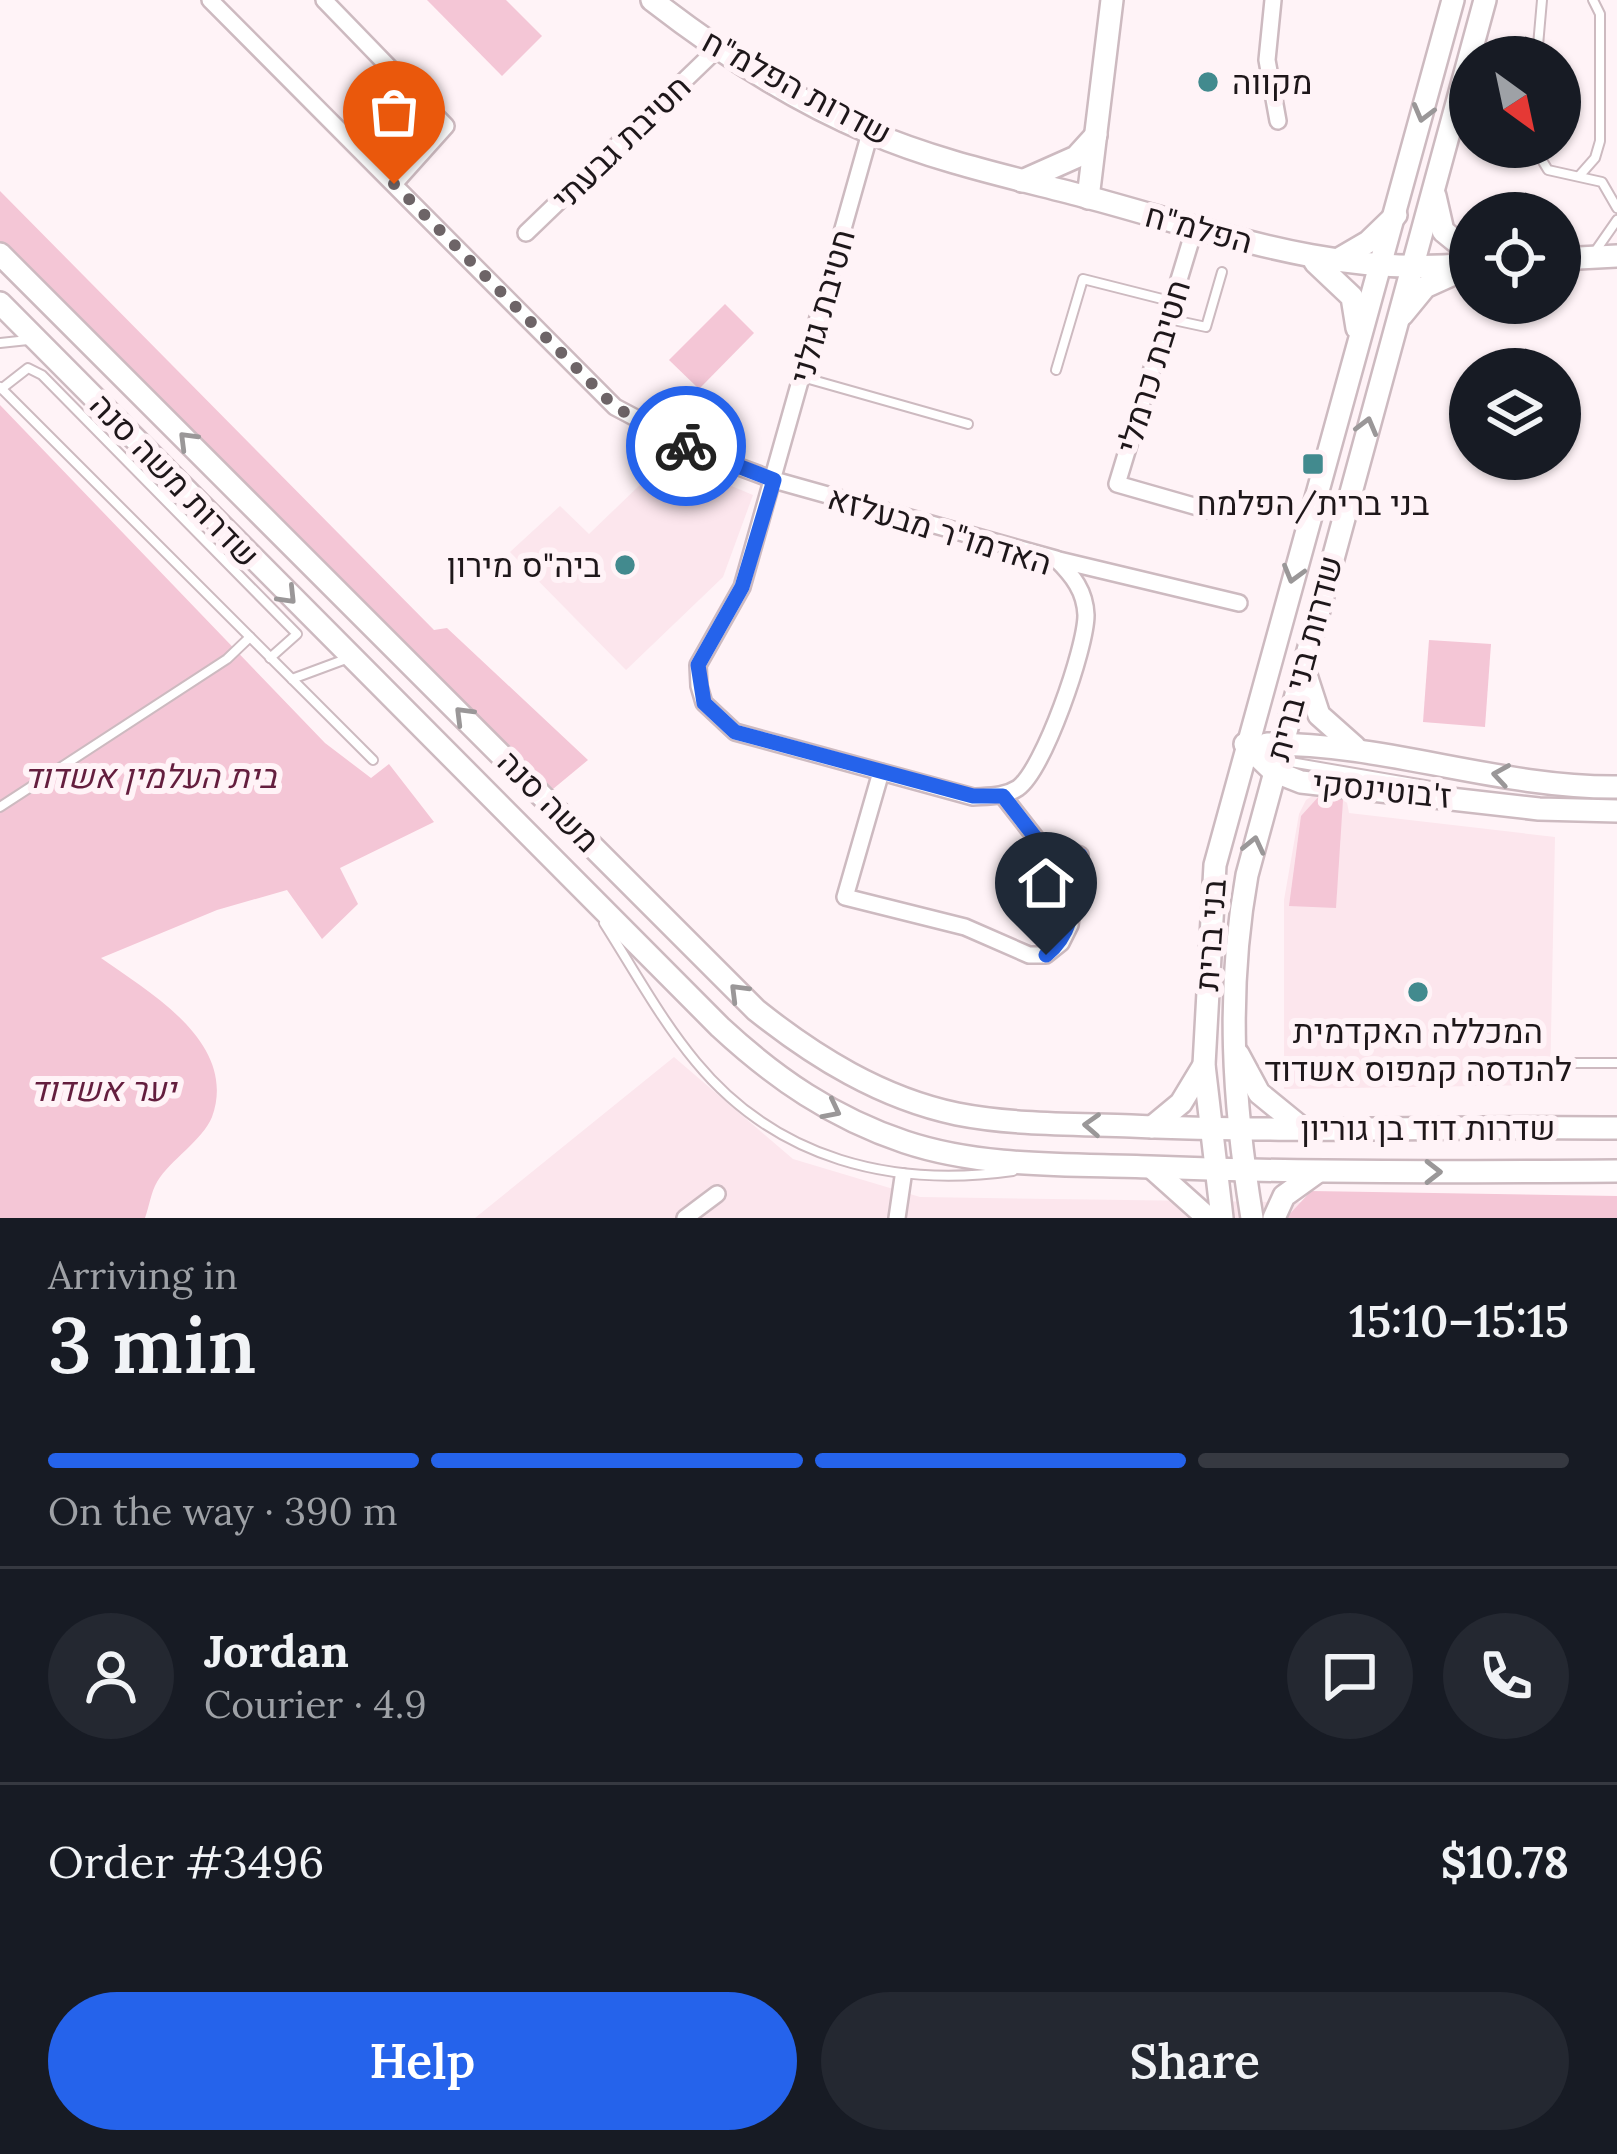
<!DOCTYPE html>
<html lang="en">
<head>
<meta charset="utf-8">
<style>
	:root { --surface:#171b24; --page:#242831; --text:#f1f3f6; --muted:#9ea1a6; --line:#363941; --accent:#2563eb }
	body { margin:0; font-family:Lora,Heebo,serif; background:var(--page); color:var(--text); height:100vh; display:flex; flex-direction:column; font-size:45px; white-space:nowrap }
	* { box-sizing:border-box; margin:0 }
	p { font-size:39px; color:var(--muted) }
	.icon { flex:none; width:66px; height:66px; fill:none; stroke:currentColor; stroke-width:2; stroke-linecap:round; stroke-linejoin:round }
	.map { position:relative; height:1218px; overflow:hidden }
	.panel { display:flex; flex-direction:column; background:var(--surface); flex:1 }
	.panel>* { flex:none }
	.needle { width:78px; rotate:147deg }
	.controls { position:absolute; left:1449px; top:36px; display:grid; gap:24px }
	.controls a { display:grid; place-items:center; width:132px; height:132px; border-radius:50%; background:var(--surface); box-shadow:0 3px 9px #0004; font-size:60px }
	.pin { position:absolute; display:grid; place-items:center; width:102px; height:102px; color:#fff; margin:-123px -51px; border-radius:50% 50% 50% 0; rotate:-45deg; box-shadow:0 0 12px #0007 }
	.pin .icon { rotate:45deg }
	.courier { position:absolute; display:grid; place-items:center; width:120px; height:120px; margin:-60px; border:9px solid #2563eb; border-radius:50%; background:#fff; color:#222; box-shadow:0 3px 15px #0007 }
	.headline em { font-style:normal; font-weight:600 }
	.headline div { display:flex; flex-direction:column-reverse }
	.headline { display:flex; align-items:center; justify-content:space-between; height:204px; padding:0 48px }
	h1 { font-size:78px; font-weight:600; line-height:90px }
	.bar { display:grid; grid-template-columns:repeat(4,1fr); gap:18px 12px; align-content:center; height:144px; padding:0 48px }
	.bar i { height:15px; border-radius:9px; background:var(--line) }
	.bar .selected { background:var(--accent) }
	.bar p { grid-column:span 4 }
	.line { display:flex; align-items:center; gap:30px; padding:0 48px; border-top:3px solid var(--line) }
	.line div { flex:1 }
	.round { display:grid; place-items:center; flex:none; width:126px; height:126px; border-radius:63px; background:var(--page) }
	.primary-button { display:flex; gap:24px; margin-top:auto; padding:24px 48px }
	.primary-button a { flex:1; height:138px; border-radius:72px; background:var(--accent); color:#fff; font-size:48px; font-weight:600; line-height:138px; text-align:center }
	.primary-button a+a { background:var(--page); color:var(--text) }
	.map>svg:first-child { display:block }
	.built { fill:#fce6ed }
	.green { fill:#f4c6d6 }
	.lines { fill:none; stroke-linecap:round; stroke-linejoin:round }
	.lane-casing { stroke:#cdbac0; stroke-width:12 }
	.street-casing { stroke:#cdbac0; stroke-width:20 }
	.secondary-casing { stroke:#cdbac0; stroke-width:26 }
	.lane { stroke:#fff; stroke-width:8 }
	.street { stroke:#fff; stroke-width:15 }
	.secondary { stroke:#fff; stroke-width:21 }
	.oneway { stroke:#9a9798 }
	.done { stroke:#6d6467; stroke-width:12; stroke-dasharray:0 21.6 }
	.route { stroke:#2563eb; stroke-width:15 }
	.poi-dot { fill:#428a8e; stroke:#fff3f7; stroke-width:4.5 }
	.labels { text-anchor:middle; dominant-baseline:central; stroke-width:12; stroke-linejoin:round; paint-order:stroke }
	.poi-label { font-size:33px; fill:#1e171a; stroke:#fff3f7 }
	.street-label { font-size:33px; fill:#1e171a; stroke:#fff3f7 }
	.park-label { font-size:33px; font-style:italic; fill:#641e3e; stroke:#fff3f7 }
</style>
</head>
<body>
<div class="map">
<svg width="1617" height="1218" viewBox="0 0 1617 1218">
	<rect width="100%" height="100%" fill="#fff3f7"/>
	<g class="built">
		<polygon points="667,459 753,495 723,577 626,670 510,552 560,506 589,534"/>
		<polygon points="1320,791 1346,797 1349,813 1555,837 1550,1085 1284,1089 1284,900 1299,814 1306,800"/>
		<polygon points="674,1057 793,1159 920,1197 1617,1207 1617,1218 475,1218"/>
	</g>
	<g class="green">
		<polygon points="427,0 506,0 542,36 502,76"/>
		<polygon points="0,191 434,630 447,628 588,760 553,789 0,241"/>
		<polygon points="725,304 754,333 699,389 669,360"/>
		<path d="M0 405 325 743 371 778 389 764 434 822 340 868 358 904 322 939 287 890 217 910 101 958C147 991 239 1042 212 1117 202 1141 171 1159 157 1182 151 1192 149 1207 145 1218H0Z"/>
		<polygon points="1429,640 1491,644 1485,727 1423,722"/>
		<polygon points="1321,794 1343,800 1336,908 1289,906 1301,816"/>
		<polygon points="1311,1191 1617,1196 1617,1218 1286,1218"/>
	</g>
	<g class="lines">
		<g class="lane-casing">
			<g id="lane">
				<polyline points="1537,57 1542,0"/>
				<polyline points="1534,147 1548,170 1602,182 1617,208"/>
				<polyline points="1580,175 1595,158 1600,141 1600,14 1593,0"/>
				<polyline points="1594,253 1617,220"/>
				<polyline points="1169,319 1206,327 1222,272"/>
				<polyline points="0,343 28,340"/>
				<polyline points="1056,370 1083,279 1170,301"/>
				<polyline points="802,377 968,424"/>
				<polyline points="0,387 373,760"/>
				<polyline points="1,389 28,368 42,375 297,634 270,658"/>
				<polyline points="292,679 346,659"/>
				<polyline points="1279,760 1442,788"/>
				<polyline points="0,807 227,659 250,637"/>
				<path d="M604 923C634 970 661 1020 696 1062 777 1160 893 1188 1013 1171"/>
				<polyline points="1549,1063 1617,1063"/>
			</g>
		</g>
		<g class="street-casing">
			<g id="street">
				<path d="M210 0 615 407 704 454 774 480 1056 559C1073 576 1085 591 1086 615 1086 648 1044 769 1018 788 1004 797 989 796 973 797L735 732 704 703 699 686 698 665 742 587 870 133"/>
				<polyline points="324,0 446,126 394,184"/>
				<polyline points="1273,0 1267,60 1278,121"/>
				<polyline points="1195,227 1117,484 1208,510"/>
				<polyline points="526,233 715,51"/>
				<polyline points="1059,560 1239,603"/>
				<polyline points="881,772 845,897 965,927 1029,955 1046,955 1061,943 1070,925 1080,855 1038,841 1003,796"/>
				<polyline points="685,1218 717,1194"/>
				<polyline points="897,1218 903,1177"/>
			</g>
		</g>
		<g class="secondary-casing">
			<g id="secondary">
				<path d="M652 0C719 52 790 99 869 132 938 162 1015 178 1087 197 1214 231 1337 278 1470 264"/>
				<polyline points="1022,181 1076,157 1096,135"/>
				<polyline points="1435,196 1443,231 1470,253"/>
				<polyline points="1088,198 1112,0"/>
				<path d="M0 254 756 1010C815 1057 881 1098 957 1114 1013 1125 1074 1124 1131 1126 1293 1133 1455 1126 1617 1128"/>
				<polyline points="1560,259 1617,256"/>
				<polyline points="1315,262 1352,297 1357,328"/>
				<polyline points="1332,263 1368,242 1396,215"/>
				<path d="M0 303 720 1027C775 1078 833 1118 905 1142 983 1168 1069 1164 1150 1167 1306 1173 1461 1172 1617 1171"/>
				<polyline points="1402,315 1425,287 1456,273"/>
				<polyline points="1305,672 1319,715 1355,747"/>
				<polyline points="1245,744 1273,771 1301,782 1539,809 1617,811"/>
				<path d="M1267 744C1385 743 1499 788 1617 787"/>
				<polyline points="1238,1054 1259,1093 1303,1129"/>
				<polyline points="1152,1127 1181,1103 1204,1065"/>
				<polyline points="1152,1168 1208,1218"/>
				<polyline points="1222,1218 1204,1065 1215,865 1453,0"/>
				<path d="M1252 1218C1233 1102 1226 992 1247 875L1485 0"/>
				<polyline points="1274,1218 1284,1196 1316,1173"/>
			</g>
		</g>
		<use href="#lane" class="lane"/>
		<use href="#street" class="street"/>
		<use href="#secondary" class="secondary"/>
	</g>
	<defs><path id="oneway-chevron" d="M-2-3.5L2.5 0L-2 3.5" fill="none" stroke-width="1.6" stroke-linecap="round" stroke-linejoin="round" transform="scale(3)"/></defs>
	<g class="oneway">
		<use href="#oneway-chevron" transform="translate(1423 113) rotate(105)"/>
		<use href="#oneway-chevron" transform="translate(1367 426) rotate(-75)"/>
		<use href="#oneway-chevron" transform="translate(187 440) rotate(-135)"/>
		<use href="#oneway-chevron" transform="translate(1293 574) rotate(106)"/>
		<use href="#oneway-chevron" transform="translate(288 596) rotate(46)"/>
		<use href="#oneway-chevron" transform="translate(463 715) rotate(-135)"/>
		<use href="#oneway-chevron" transform="translate(1501 775) rotate(-171)"/>
		<use href="#oneway-chevron" transform="translate(1254 845) rotate(-77)"/>
		<use href="#oneway-chevron" transform="translate(738 992) rotate(-135)"/>
		<use href="#oneway-chevron" transform="translate(832 1110) rotate(27)"/>
		<use href="#oneway-chevron" transform="translate(1092 1125) rotate(-177)"/>
		<use href="#oneway-chevron" transform="translate(1433 1172)"/>
	</g>
	<g class="lines">
		<polyline class="done" points="394,184 615,407 686,446"/>
		<path class="route" d="M686 446 774 480 742 587 698 665 704 703 735 732 973 796H1003L1038 841 1080 855C1074 891 1077 931 1046 955"/>
	</g>
	<g class="poi-dot">
		<circle cx="1208" cy="82" r="12"/>
		<rect x="1301" y="452" width="24" height="24" rx="6"/>
		<circle cx="625" cy="565" r="12"/>
		<circle cx="1418" cy="992" r="12"/>
	</g>
	<g class="labels">
		<g class="poi-label">
			<text x="1232" y="82" text-anchor="start">מקווה</text>
			<text x="1313" y="503">בני ברית/הפלמח</text>
			<text x="601" y="565" text-anchor="end">ביה"ס מירון</text>
			<text x="1418" y="1031">המכללה האקדמית<tspan x="1418" dy="38">להנדסה קמפוס אשדוד</tspan></text>
		</g>
		<g class="street-label">
			<text transform="translate(797 87) rotate(28)">שדרות הפלמ"ח</text>
			<text transform="translate(621 142) rotate(-44)">חטיבת גבעתי</text>
			<text transform="translate(1199 228) rotate(15)">הפלמ"ח</text>
			<text transform="translate(822 306) rotate(-74)">חטיבת גולני</text>
			<text transform="translate(1153 366) rotate(-73)">חטיבת כרמלי</text>
			<text transform="translate(175 480) rotate(46)">שדרות משה סנה</text>
			<text transform="translate(940 530) rotate(17)">האדמו"ר מבעלזא</text>
			<text transform="translate(1304 658) rotate(-75)">שדרות בני ברית</text>
			<text transform="translate(1382 789) rotate(6)">ז'בוטינסקי</text>
			<text transform="translate(549 801) rotate(45)">משה סנה</text>
			<text transform="translate(1210 935) rotate(-86)">בני ברית</text>
			<text x="1428" y="1128">שדרות דוד בן גוריון</text>
		</g>
		<g class="park-label">
			<text x="150" y="776">בית העלמין אשדוד</text>
			<text x="103" y="1089">יער אשדוד</text>
		</g>
	</g>
</svg>
<div class="controls">
<a><svg class="needle" viewBox="-14 -14 28 28"><path d="M0-13l5 13h-10z" fill="#e53935"/><path d="M0 13l5-13h-10z" fill="#9ea1a6"/></svg></a>
<a><svg class="icon" aria-label="locate" viewBox="0 0 24 24"><circle cx="12" cy="12" r="6"/><path d="M12 2v4M12 18v4M2 12h4M18 12h4"/></svg></a>
<a><svg class="icon" aria-label="layers" viewBox="0 0 24 24"><path d="M12 4l9 5-9 5-9-5zM3 14l9 5 9-5"/></svg></a>
</div>
<div class="pin" style="left:394px;top:184px;background:#ea580c"><svg class="icon" aria-label="bag" viewBox="0 0 24 24"><path d="M5 8h14l-1 12H6zM9 8a3 3 0 0 1 6 0"/></svg></div>
<div class="pin" style="left:1046px;top:955px;background:#1f2937"><svg class="icon" aria-label="home" viewBox="0 0 24 24"><path d="M3 11l9-7 9 7M6 9v11h12V9"/></svg></div>
<div class="courier" style="left:686px;top:446px"><svg class="icon" aria-label="bike" viewBox="0 0 24 24"><circle cx="6" cy="16" r="4"/><circle cx="18" cy="16" r="4"/><path d="M6 16l4-8h5l3 8M10 8l3 8H6M13 5h3"/></svg></div>
</div>
<section class="panel">
<div class="headline"><div><h1>3 min</h1><p>Arriving in</p></div><em>15:10–15:15</em></div>
<div class="bar"><i class="selected"></i><i class="selected"></i><i class="selected"></i><i></i><p>On the way · 390 m</p></div>
<div class="line" style="height:216px"><a class="round"><svg class="icon" aria-label="person" viewBox="0 0 24 24"><circle cx="12" cy="8" r="4"/><path d="M4 21q1-7 8-7t8 7"/></svg></a><div><b>Jordan</b><p>Courier · 4.9</p></div><a class="round"><svg class="icon" aria-label="chat" viewBox="0 0 24 24"><path d="M4 5h16v11H9l-5 4z"/></svg></a><a class="round"><svg class="icon" aria-label="phone" viewBox="0 0 24 24"><path d="M5 4h4l2 5-3 2q2 4 5 5l2-3 5 2v4C11 20 4 13 5 4z"/></svg></a></div>
<div class="line" style="height:156px"><div>Order #3496</div><b>$10.78</b></div>
<div class="primary-button"><a>Help</a><a>Share</a></div>
</section>
</body>
</html>
